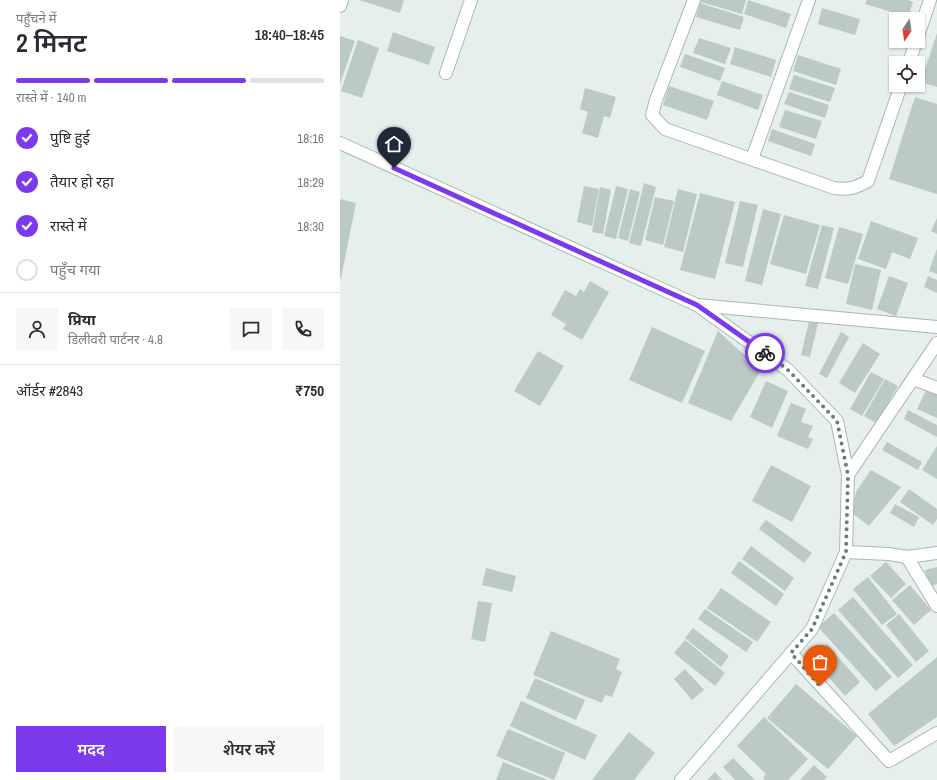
<!DOCTYPE html>
<html lang="hi">
<head>
<meta charset="utf-8">
<style>
	:root { --surface:#fff; --page:#f7f7f7; --text:#2b2b33; --muted:#7c7c81; --line:#e1e1e2; --accent:#7c3aed }
	body { margin:0; font-family:"Archivo Narrow","Noto Sans Devanagari",sans-serif; background:var(--page); color:var(--text); height:100vh; display:flex; flex-direction:column; font-size:15px; white-space:nowrap }
	* { box-sizing:border-box; margin:0 }
	p { font-size:13px; color:var(--muted) }
	.icon { flex:none; width:22px; height:22px; fill:none; stroke:currentColor; stroke-width:2; stroke-linecap:round; stroke-linejoin:round }
	.map { position:relative; flex:1; overflow:hidden }
	.details { display:flex; flex-direction:column; background:var(--surface); width:340px }
	.details>* { flex:none }
	.needle { width:26px; rotate:193deg }
	.buttons { position:absolute; left:549px; top:12px; display:grid; gap:8px }
	.buttons a { display:grid; place-items:center; width:36px; height:36px; border-radius:0px; background:var(--surface); box-shadow:0 1px 3px #0004; font-size:20px }
	.pin { position:absolute; display:grid; place-items:center; width:34px; height:34px; color:#fff; margin:-41px -17px; border-radius:50% 50% 50% 0; rotate:-45deg; box-shadow:0 0 4px #0007 }
	.pin .icon { rotate:45deg }
	.courier { position:absolute; display:grid; place-items:center; width:40px; height:40px; margin:-20px; border:3px solid #7c3aed; border-radius:50%; background:#fff; color:#222; box-shadow:0 1px 5px #0007 }
	.overview em { font-style:normal; font-weight:600 }
	.overview div { display:flex; flex-direction:column-reverse }
	.overview { display:flex; align-items:center; justify-content:space-between; height:68px; padding:0 16px }
	h1 { font-size:26px; font-weight:600; line-height:30px }
	.bar { display:grid; grid-template-columns:repeat(4,1fr); gap:6px 4px; align-content:center; height:48px; padding:0 16px }
	.bar i { height:5px; border-radius:3px; background:var(--line) }
	.bar .active { background:var(--accent) }
	.bar p { grid-column:span 4 }
	.line { display:flex; align-items:center; gap:10px; padding:0 16px; border-top:1px solid var(--line) }
	.line div { flex:1 }
	.round { display:grid; place-items:center; flex:none; width:42px; height:42px; border-radius:0px; background:var(--page) }
	ol { padding:0 16px; list-style:none }
	li { display:flex; align-items:center; gap:12px; height:44px }
	li p { margin-inline-start:auto }
	li .icon { padding:4px; border-radius:50%; background:var(--accent); color:#fff; stroke-width:4 }
	li:last-child { color:var(--muted) }
	li i { width:22px; height:22px; border:2px solid var(--line); border-radius:50% }
	.cta { display:flex; gap:8px; margin-top:auto; padding:8px 16px }
	.cta a { flex:1; height:46px; border-radius:0px; background:var(--accent); color:#fff; font-size:16px; font-weight:600; line-height:46px; text-align:center }
	.cta a+a { background:var(--page); color:var(--text) }
	main { display:flex; flex:1; min-height:0 }
	.map>svg:first-child { display:block }
	.building { fill:#bbcac4 }
	.lines { fill:none; stroke-linecap:round; stroke-linejoin:round }
	.minor-casing { stroke:#a8b8b2; stroke-width:14 }
	.tertiary-casing { stroke:#a8b8b2; stroke-width:14 }
	.secondary-casing { stroke:#a4bbb3; stroke-width:14 }
	.minor { stroke:#fff; stroke-width:12 }
	.tertiary { stroke:#fff; stroke-width:12 }
	.secondary { stroke:#fff; stroke-width:12 }
	.done { stroke:#687f78; stroke-width:4; stroke-dasharray:0 7.2 }
	.route { stroke:#7c3aed; stroke-width:5 }
</style>
</head>
<body>
<main>
<section class="details">
<div class="overview"><div><h1>2 मिनट</h1><p>पहुँचने में</p></div><em>18:40–18:45</em></div>
<div class="bar"><i class="active"></i><i class="active"></i><i class="active"></i><i></i><p>रास्ते में · 140 m</p></div>
<ol>
<li><svg class="icon" aria-label="check" viewBox="0 0 24 24"><path d="M5 12l5 5 9-10"/></svg>पुष्टि हुई<p>18:16</p></li>
<li><svg class="icon" aria-label="check" viewBox="0 0 24 24"><path d="M5 12l5 5 9-10"/></svg>तैयार हो रहा<p>18:29</p></li>
<li><svg class="icon" aria-label="check" viewBox="0 0 24 24"><path d="M5 12l5 5 9-10"/></svg>रास्ते में<p>18:30</p></li>
<li><i></i>पहुँच गया</li>
</ol>
<div class="line" style="height:72px"><a class="round"><svg class="icon" aria-label="person" viewBox="0 0 24 24"><circle cx="12" cy="8" r="4"/><path d="M4 21q1-7 8-7t8 7"/></svg></a><div><b>प्रिया</b><p>डिलीवरी पार्टनर · 4.8</p></div><a class="round"><svg class="icon" aria-label="chat" viewBox="0 0 24 24"><path d="M4 5h16v11H9l-5 4z"/></svg></a><a class="round"><svg class="icon" aria-label="phone" viewBox="0 0 24 24"><path d="M5 4h4l2 5-3 2q2 4 5 5l2-3 5 2v4C11 20 4 13 5 4z"/></svg></a></div>
<div class="line" style="height:52px"><div>ऑर्डर #2843</div><b>₹750</b></div>
<div class="cta"><a>मदद</a><a>शेयर करें</a></div>
</section>
<div class="map">
<svg width="597" height="780" viewBox="0 0 597 780">
	<rect width="100%" height="100%" fill="#e6efeb"/>
	<g class="building">
		<polygon points="19,0 64,0 60,13"/>
		<polygon points="361,0 406,0 402,14 361,2"/>
		<polygon points="408,0 451,14 446,28 404,14"/>
		<polygon points="527,0 568,0 573,2 568,17 525,4"/>
		<polygon points="360,3 404,17 400,30 356,17"/>
		<polygon points="482,8 520,19 515,35 478,24"/>
		<polygon points="53,32 95,47 89,65 47,51"/>
		<polygon points="597,33 597,87 581,82"/>
		<polygon points="0,36 15,41 0,84"/>
		<polygon points="359,38 391,48 385,64 353,53"/>
		<polygon points="18,40 39,48 22,98 1,91"/>
		<polygon points="395,47 436,60 431,77 390,64"/>
		<polygon points="345,54 385,68 380,81 340,67"/>
		<polygon points="458,55 501,69 496,85 453,71"/>
		<polygon points="454,75 495,88 490,102 449,89"/>
		<polygon points="382,81 423,95 418,110 377,95"/>
		<polygon points="329,86 374,101 367,120 323,105"/>
		<polygon points="245,88 276,97 270,118 264,116 258,138 242,133 248,112 240,109"/>
		<polygon points="449,92 489,105 485,118 444,104"/>
		<polygon points="575,97 597,104 597,194 549,179"/>
		<polygon points="445,110 482,121 476,139 439,127"/>
		<polygon points="432,129 475,144 471,156 428,141"/>
		<polygon points="304,183 316,187 301,246 289,243"/>
		<polygon points="244,186 259,189 252,226 237,222"/>
		<polygon points="276,186 288,189 276,239 264,236"/>
		<polygon points="260,187 271,190 263,234 252,232"/>
		<polygon points="290,189 300,192 288,241 278,238"/>
		<polygon points="338,189 357,194 343,252 324,247"/>
		<polygon points="360,193 395,202 375,279 340,270"/>
		<polygon points="315,197 334,201 323,245 305,240"/>
		<polygon points="0,199 16,203 1,278 0,278"/>
		<polygon points="400,201 418,205 403,267 385,263"/>
		<polygon points="423,209 441,214 422,285 405,281"/>
		<polygon points="444,215 480,225 466,274 430,264"/>
		<polygon points="597,218 597,234 591,231"/>
		<polygon points="531,221 578,238 570,259 552,252 546,269 518,259"/>
		<polygon points="482,225 494,228 478,289 465,286"/>
		<polygon points="499,227 523,234 508,284 485,278"/>
		<polygon points="597,249 597,274 589,271"/>
		<polygon points="515,264 541,270 532,310 506,304"/>
		<polygon points="549,276 568,283 556,316 537,309"/>
		<polygon points="588,276 597,280 597,293 584,287"/>
		<polygon points="250,281 269,292 242,340 223,329 226,324 211,315 225,290 236,296 240,289 244,292"/>
		<polygon points="470,317 479,319 470,357 461,355"/>
		<polygon points="312,327 365,351 342,403 289,380"/>
		<polygon points="378,331 421,370 391,421 348,403"/>
		<polygon points="501,332 509,337 487,378 479,374"/>
		<polygon points="523,343 540,354 515,393 499,383"/>
		<polygon points="198,351 224,366 200,406 174,391"/>
		<polygon points="531,372 544,379 522,416 510,409"/>
		<polygon points="545,379 558,386 536,423 524,416"/>
		<polygon points="426,381 448,391 432,428 410,417"/>
		<polygon points="586,390 597,395 597,418 577,409"/>
		<polygon points="451,403 466,409 461,422 473,426 468,437 473,439 468,449 437,436"/>
		<polygon points="568,410 597,425 597,437 564,419"/>
		<polygon points="547,442 582,462 578,470 542,450"/>
		<polygon points="597,446 597,479 582,470"/>
		<polygon points="431,465 471,486 452,522 412,501"/>
		<polygon points="531,470 561,487 529,526 512,513 512,505 517,490"/>
		<polygon points="569,489 597,509 597,519 593,525 560,502"/>
		<polygon points="555,504 579,517 574,527 550,513"/>
		<polygon points="426,520 472,553 464,563 419,529"/>
		<polygon points="411,546 454,578 445,591 402,559"/>
		<polygon points="399,561 444,594 436,606 391,573"/>
		<polygon points="546,562 566,584 551,598 530,576"/>
		<polygon points="597,567 597,584 589,586 585,570"/>
		<polygon points="146,568 176,576 172,592 142,585"/>
		<polygon points="528,577 557,614 542,625 513,589"/>
		<polygon points="570,585 591,610 574,625 552,600"/>
		<polygon points="381,588 431,622 417,642 367,608"/>
		<polygon points="513,597 573,665 558,678 498,610"/>
		<polygon points="138,601 152,603 145,642 131,639"/>
		<polygon points="365,609 413,642 406,652 358,619"/>
		<polygon points="494,613 552,677 536,691 478,627"/>
		<polygon points="559,614 589,651 576,662 546,625"/>
		<polygon points="353,628 389,656 381,667 345,638"/>
		<polygon points="211,631 280,659 276,669 282,672 272,697 265,695 262,703 193,675"/>
		<polygon points="345,640 385,673 375,686 334,653"/>
		<polygon points="487,644 520,682 505,696 471,657"/>
		<polygon points="597,657 597,717 554,746 528,714"/>
		<polygon points="345,669 364,690 352,700 334,679"/>
		<polygon points="195,678 245,700 236,720 186,698"/>
		<polygon points="456,684 517,736 488,769 427,718"/>
		<polygon points="181,701 257,735 245,760 170,726"/>
		<polygon points="424,717 468,759 448,780 425,780 423,778 426,774 397,746"/>
		<polygon points="168,729 225,753 214,780 156,756"/>
		<polygon points="289,732 315,753 294,780 252,780"/>
		<polygon points="393,758 415,780 395,780 383,767"/>
		<polygon points="163,762 208,780 156,780"/>
		<polygon points="474,765 487,777 484,780 460,780"/>
		<polygon points="375,772 382,780 367,780"/>
	</g>
	<g class="lines">
		<g class="minor-casing">
			<g id="minor">
				<path d="M354 0 316 100 312 115 325 129 494 188C509 190 515 188 528 181L561 85"/>
				<polyline points="0,6 2,0"/>
				<polyline points="578,36 590,0"/>
				<polyline points="569,63 576,41"/>
				<polyline points="106,73 131,0"/>
				<polyline points="412,159 469,0"/>
				<polyline points="357,305 597,327"/>
				<polyline points="573,379 597,388"/>
				<polyline points="506,552 549,554 567,557 597,553"/>
				<polyline points="567,557 597,606"/>
				<polyline points="451,653 549,761 597,733"/>
			</g>
		</g>
		<g class="tertiary-casing">
			<polyline id="tertiary" points="508,475 597,343"/>
		</g>
		<g class="secondary-casing">
			<polyline id="secondary" points="0,143 357,305 448,370 497,421 508,475 506,552 472,629 341,780"/>
		</g>
		<use href="#minor" class="minor"/>
		<use href="#tertiary" class="tertiary"/>
		<use href="#secondary" class="secondary"/>
	</g>
	<g class="lines">
		<polyline class="done" points="425,353 448,370 497,421 508,475 506,552 472,629 451,653 480,686"/>
		<polyline class="route" points="54,168 357,305 425,353"/>
	</g>
</svg>
<div class="buttons">
<a><svg class="needle" viewBox="-14 -14 28 28"><path d="M0-13l5 13h-10z" fill="#e53935"/><path d="M0 13l5-13h-10z" fill="#7c7c81"/></svg></a>
<a><svg class="icon" aria-label="locate" viewBox="0 0 24 24"><circle cx="12" cy="12" r="6"/><path d="M12 2v4M12 18v4M2 12h4M18 12h4"/></svg></a>
</div>
<div class="pin" style="left:480px;top:686px;background:#ea580c"><svg class="icon" aria-label="bag" viewBox="0 0 24 24"><path d="M5 8h14l-1 12H6zM9 8a3 3 0 0 1 6 0"/></svg></div>
<div class="pin" style="left:54px;top:168px;background:#1f2937"><svg class="icon" aria-label="home" viewBox="0 0 24 24"><path d="M3 11l9-7 9 7M6 9v11h12V9"/></svg></div>
<div class="courier" style="left:425px;top:353px"><svg class="icon" aria-label="bike" viewBox="0 0 24 24"><circle cx="6" cy="16" r="4"/><circle cx="18" cy="16" r="4"/><path d="M6 16l4-8h5l3 8M10 8l3 8H6M13 5h3"/></svg></div>
</div>
</main>
</body>
</html>
